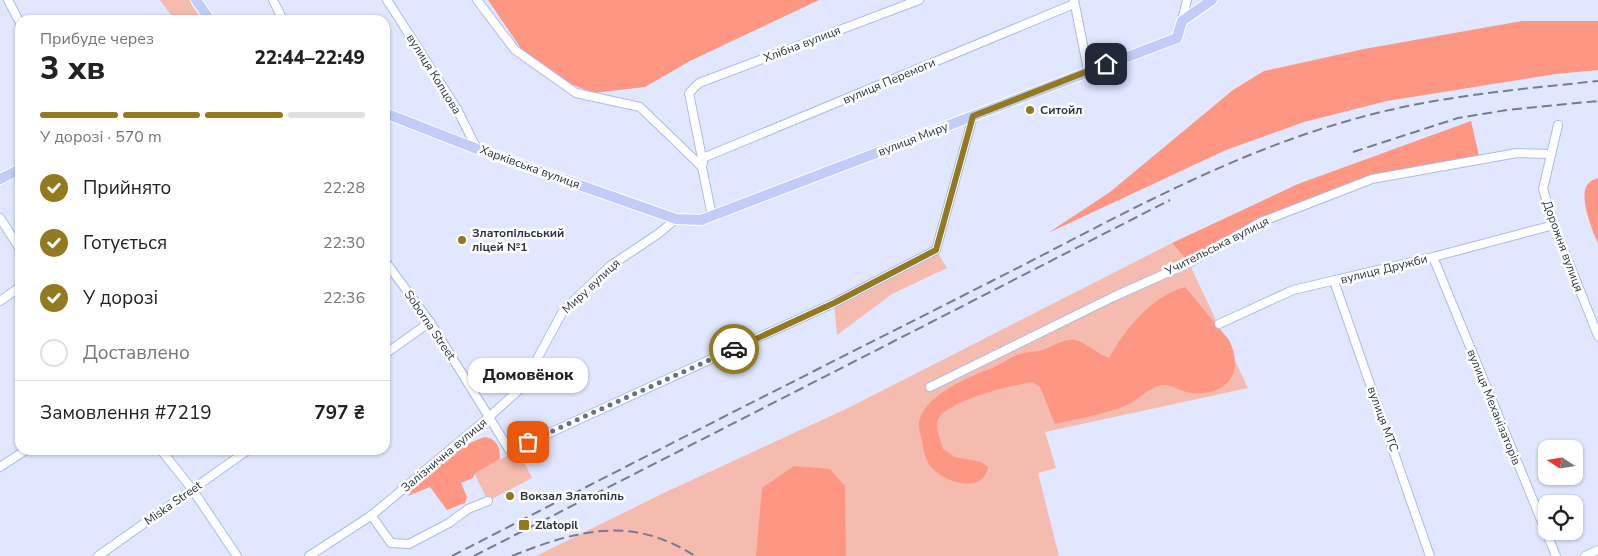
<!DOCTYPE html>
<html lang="uk">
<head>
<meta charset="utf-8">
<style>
	:root { --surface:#fff; --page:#f2f2f2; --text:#222; --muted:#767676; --line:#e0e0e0; --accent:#937920 }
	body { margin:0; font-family:"Nunito Sans",sans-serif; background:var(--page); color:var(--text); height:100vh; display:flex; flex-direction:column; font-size:19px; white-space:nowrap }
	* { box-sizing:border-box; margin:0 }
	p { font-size:16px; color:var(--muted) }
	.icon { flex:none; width:28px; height:28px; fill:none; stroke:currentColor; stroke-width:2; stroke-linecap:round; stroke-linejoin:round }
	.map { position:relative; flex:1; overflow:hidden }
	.side { position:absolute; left:15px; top:15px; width:375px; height:440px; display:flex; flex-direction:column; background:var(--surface); border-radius:15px; box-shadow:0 1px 4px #0004 }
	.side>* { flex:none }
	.needle { width:32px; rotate:282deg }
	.controls { position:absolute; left:1538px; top:440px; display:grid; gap:10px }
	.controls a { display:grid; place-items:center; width:45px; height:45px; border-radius:10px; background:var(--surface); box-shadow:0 1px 4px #0004; font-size:25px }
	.pin { position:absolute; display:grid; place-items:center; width:42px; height:42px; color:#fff; margin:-21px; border-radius:10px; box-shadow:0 2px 8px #0006 }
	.courier { position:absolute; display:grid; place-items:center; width:50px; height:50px; margin:-25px; border:4px solid #937920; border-radius:50%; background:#fff; color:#222; box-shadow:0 1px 6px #0007 }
	.bubble { position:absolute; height:35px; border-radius:15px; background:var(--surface); box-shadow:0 1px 4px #0004; font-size:16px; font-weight:800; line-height:35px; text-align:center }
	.head em { font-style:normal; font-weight:800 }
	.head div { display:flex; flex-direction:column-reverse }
	.head { display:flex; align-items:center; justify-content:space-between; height:85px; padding:0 25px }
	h1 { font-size:32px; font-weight:800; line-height:38px }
	.bar { display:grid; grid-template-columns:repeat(4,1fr); gap:8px 5px; align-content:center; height:60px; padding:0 25px }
	.bar i { height:6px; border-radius:4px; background:var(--line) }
	.bar .active { background:var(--accent) }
	.bar p { grid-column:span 4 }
	.line { display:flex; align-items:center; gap:12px; padding:0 25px; border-top:1px solid var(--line) }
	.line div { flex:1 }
	ol { padding:0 25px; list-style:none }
	li { display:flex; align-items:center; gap:15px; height:55px }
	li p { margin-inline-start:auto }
	li .icon { padding:5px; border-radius:50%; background:var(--accent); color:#fff; stroke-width:4 }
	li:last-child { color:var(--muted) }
	li i { width:28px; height:28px; border:2px solid var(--line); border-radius:50% }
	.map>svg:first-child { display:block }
	.green { fill:#f6bbaf }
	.forest { fill:#fd9682 }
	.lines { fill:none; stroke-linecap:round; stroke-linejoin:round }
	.minor-casing { stroke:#abbbf1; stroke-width:10 }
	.major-casing { stroke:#fff; stroke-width:12 }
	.minor { stroke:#fff; stroke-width:8 }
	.major { stroke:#c1cdf8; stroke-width:10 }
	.rail { stroke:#757c92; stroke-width:2; stroke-dasharray:10 5; stroke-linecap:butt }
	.done { stroke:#6b7188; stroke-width:5; stroke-dasharray:0 9 }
	.route { stroke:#937920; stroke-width:6 }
	.poi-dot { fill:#937920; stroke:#fff; stroke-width:2 }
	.labels { text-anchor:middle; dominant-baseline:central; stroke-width:5; stroke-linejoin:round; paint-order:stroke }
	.street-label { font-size:12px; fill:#2c3248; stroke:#fff }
	.poi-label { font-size:12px; font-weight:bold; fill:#2c3248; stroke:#fff; text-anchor:start }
</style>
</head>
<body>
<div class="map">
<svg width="1598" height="556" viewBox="0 0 1598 556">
	<rect width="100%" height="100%" fill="#e0e7fe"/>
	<g class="green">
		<polygon points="160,0 196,0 210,20 175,20"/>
		<polygon points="1172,243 1189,263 1248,388 1045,432 1056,468 1038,473 1059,556 536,556 668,491 848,408"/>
		<polygon points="936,250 947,268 892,294 837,335 834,303"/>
		<polygon points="518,450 532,478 488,501 474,473"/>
	</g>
	<g class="forest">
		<polygon points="488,0 819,0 690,61 645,87 593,93 549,75 522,50"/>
		<polygon points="1522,21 1598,21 1598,70 1556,74 1387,101 1304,122 1226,150 1048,233 1110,192 1233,90 1264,71 1364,49"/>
		<polygon points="1471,121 1480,160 1372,179 1261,222 1189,263 1172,243 1298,184"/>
		<path d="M1598 178V243C1592 231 1578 194 1588 184 1590 181 1595 179 1598 178Z"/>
		<path d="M1185 287 1229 340C1245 373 1227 396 1191 393 1180 392 1170 382 1158 386 1148 389 1139 399 1129 404 1111 413 1076 419 1055 424L1040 387 1033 382C1013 385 942 401 937 422 936 430 941 441 943 449L955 457 981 462 988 467C984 494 946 483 933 469 925 461 924 451 922 441 921 436 919 431 919 426 919 398 969 376 990 369 1000 365 1008 359 1017 355 1024 352 1032 352 1039 351 1051 348 1064 338 1075 340 1087 343 1097 354 1109 358 1125 329 1152 296 1185 287Z"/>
		<path d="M485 437C497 439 500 447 500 459L475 473 473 478 461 483 467 497 465 503 447 510 430 487 408 496C427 469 455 447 485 437Z"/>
		<polygon points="794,466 830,469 845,486 846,556 756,556 762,488"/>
	</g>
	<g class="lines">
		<g class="minor-casing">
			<g id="minor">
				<polyline points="8,0 20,23"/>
				<polyline points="273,0 283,20"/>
				<polyline points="387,0 457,109 477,149"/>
				<polyline points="477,0 515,50 576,93 640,107 702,167 712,216"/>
				<polyline points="1074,0 1088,70"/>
				<polyline points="1182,21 1187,0"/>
				<polyline points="1558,125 1543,189 1554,225 1598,336"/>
				<polyline points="703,158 1074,4"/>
				<polyline points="703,163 689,93 699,83 919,0"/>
				<polyline points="0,218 20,249"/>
				<polyline points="1433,257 1556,556"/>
				<polyline points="385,261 430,322 489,417 522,387 563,311 610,266 658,234 676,219"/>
				<polyline points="1334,281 1430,556"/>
				<polyline points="0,301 20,287"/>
				<polyline points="1219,324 1293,290 1433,257 1554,225"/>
				<polyline points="385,354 430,322"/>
				<polyline points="930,387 1113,297 1189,263 1261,222 1372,179 1517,153 1549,154"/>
				<polyline points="161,450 192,489 237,556"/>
				<polyline points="0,467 26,450"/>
				<polyline points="371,515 391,543 409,544 449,523 468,509 488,501"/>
				<polyline points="98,556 248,450"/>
				<polyline points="309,556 372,515 489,417 510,451 834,303 936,250 973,116"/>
				<polyline points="1585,556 1598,550"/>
			</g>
		</g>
		<g class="major-casing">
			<g id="major">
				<polyline points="196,0 210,20"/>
				<polyline points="385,113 477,149 676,219 701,220 1177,38 1182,21 1212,0"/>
				<polyline points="0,179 20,169"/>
			</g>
		</g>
		<use href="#minor" class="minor"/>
		<use href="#major" class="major"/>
		<g class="rail">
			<polyline points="1353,152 1458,118 1507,110 1598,101"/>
			<path d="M452 556C630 464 810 373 990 282 1105 224 1219 158 1344 122 1427 97 1512 90 1598 81"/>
			<polyline points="474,556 1170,200"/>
			<path d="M512 556C577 530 632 515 695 556"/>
		</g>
	</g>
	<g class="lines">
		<polyline class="done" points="528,442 734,349"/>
		<polyline class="route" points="734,349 834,303 936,250 973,116 1106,64"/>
	</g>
	<g class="poi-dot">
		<circle cx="1030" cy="110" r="5"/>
		<circle cx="462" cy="240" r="5"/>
		<circle cx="510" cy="496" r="5"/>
		<rect x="518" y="519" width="12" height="12" rx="2.5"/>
	</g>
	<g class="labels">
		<g class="street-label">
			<text transform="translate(802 44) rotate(-21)">Хлібна вулиця</text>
			<text transform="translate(434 74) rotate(58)">вулиця Копцова</text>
			<text transform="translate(889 81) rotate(-23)">вулиця Перемоги</text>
			<text transform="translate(913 139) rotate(-21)">вулиця Миру</text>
			<text transform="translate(530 167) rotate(20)">Харківська вулиця</text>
			<text transform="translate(1217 246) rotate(-27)">Учительська вулиця</text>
			<text transform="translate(1563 246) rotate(70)">Дорожня вулиця</text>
			<text transform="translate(1384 269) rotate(-14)">вулиця Дружби</text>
			<text transform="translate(591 286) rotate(-43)">Миру вулиця</text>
			<text transform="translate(430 325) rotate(56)">Soborna Street</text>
			<text transform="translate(1494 407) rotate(68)">вулиця Механізаторів</text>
			<text transform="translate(1383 419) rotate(70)">вулиця МТС</text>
			<text transform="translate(444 455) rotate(-40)">Залізнична вулиця</text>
			<text transform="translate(173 503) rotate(-35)">Miska Street</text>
		</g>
		<g class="poi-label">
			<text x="1040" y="110">Ситойл</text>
			<text x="472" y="233">Златопільський<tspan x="472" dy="14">ліцей №1</tspan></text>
			<text x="520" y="496">Вокзал Златопіль</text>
			<text x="535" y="525">Zlatopil</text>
		</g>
	</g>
</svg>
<div class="controls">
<a><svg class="needle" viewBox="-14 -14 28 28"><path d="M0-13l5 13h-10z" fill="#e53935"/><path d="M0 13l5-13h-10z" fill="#767676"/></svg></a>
<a><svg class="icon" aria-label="locate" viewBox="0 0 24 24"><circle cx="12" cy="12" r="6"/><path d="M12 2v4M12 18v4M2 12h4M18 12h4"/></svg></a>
</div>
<div class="pin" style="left:528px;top:442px;background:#ea580c"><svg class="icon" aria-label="bag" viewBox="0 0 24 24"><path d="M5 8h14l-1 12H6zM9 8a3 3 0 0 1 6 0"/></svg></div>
<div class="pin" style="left:1106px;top:64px;background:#1f2937"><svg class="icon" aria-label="home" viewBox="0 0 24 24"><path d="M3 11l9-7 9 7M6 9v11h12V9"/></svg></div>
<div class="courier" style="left:734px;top:349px"><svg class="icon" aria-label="car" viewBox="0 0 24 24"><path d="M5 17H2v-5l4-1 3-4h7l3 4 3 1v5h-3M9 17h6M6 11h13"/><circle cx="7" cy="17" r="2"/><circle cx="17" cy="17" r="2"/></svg></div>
<div class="bubble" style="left:468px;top:358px;width:120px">Домовёнок</div>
<section class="side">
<div class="head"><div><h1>3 хв</h1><p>Прибуде через</p></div><em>22:44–22:49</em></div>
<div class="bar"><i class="active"></i><i class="active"></i><i class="active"></i><i></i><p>У дорозі · 570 m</p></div>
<ol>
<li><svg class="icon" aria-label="check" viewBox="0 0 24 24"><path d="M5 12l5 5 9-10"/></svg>Прийнято<p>22:28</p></li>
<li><svg class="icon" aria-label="check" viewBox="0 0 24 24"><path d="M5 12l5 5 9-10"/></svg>Готується<p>22:30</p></li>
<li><svg class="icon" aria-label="check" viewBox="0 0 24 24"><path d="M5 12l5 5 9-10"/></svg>У дорозі<p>22:36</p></li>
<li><i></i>Доставлено</li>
</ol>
<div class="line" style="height:65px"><div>Замовлення #7219</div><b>797 ₴</b></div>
</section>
</div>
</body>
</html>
